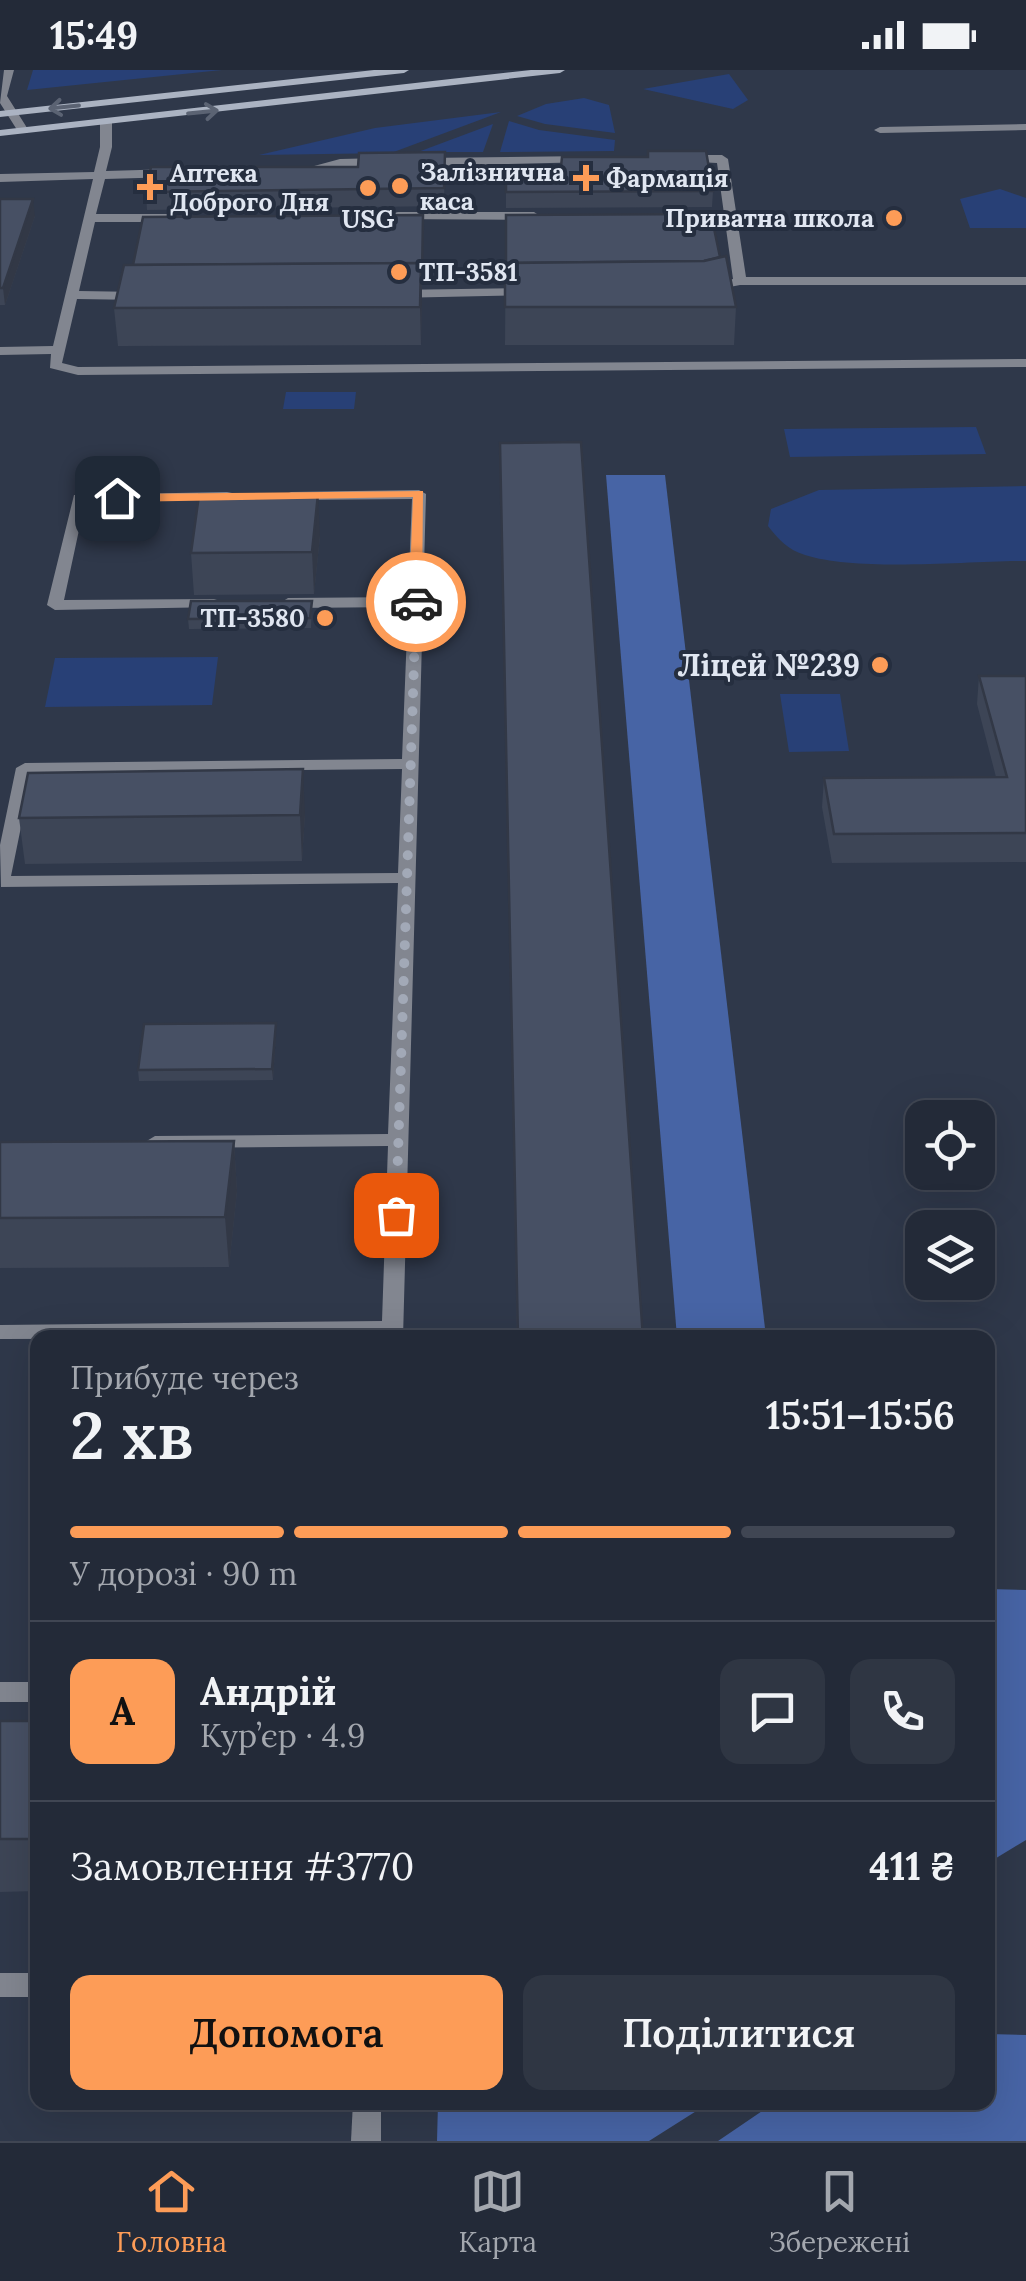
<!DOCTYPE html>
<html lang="uk">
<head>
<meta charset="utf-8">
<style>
	:root { --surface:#232a38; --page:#2f3643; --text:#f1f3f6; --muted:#a3a7ae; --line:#404653; --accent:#fd9c57 }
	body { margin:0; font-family:Lora,serif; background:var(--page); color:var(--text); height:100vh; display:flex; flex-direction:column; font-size:38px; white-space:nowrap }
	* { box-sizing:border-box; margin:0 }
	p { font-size:32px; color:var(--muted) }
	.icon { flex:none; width:55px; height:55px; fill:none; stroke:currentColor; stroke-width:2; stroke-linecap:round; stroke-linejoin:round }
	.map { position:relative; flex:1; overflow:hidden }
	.details { position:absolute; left:30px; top:1260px; width:965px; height:780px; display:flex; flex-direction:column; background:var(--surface); border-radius:20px; box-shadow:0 10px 40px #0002,0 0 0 2px var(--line) }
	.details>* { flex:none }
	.tools { position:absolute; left:905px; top:1030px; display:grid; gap:20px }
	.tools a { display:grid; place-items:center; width:90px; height:90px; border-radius:20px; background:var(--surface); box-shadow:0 10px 40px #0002,0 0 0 2px var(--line); font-size:50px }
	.pin { position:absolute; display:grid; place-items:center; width:85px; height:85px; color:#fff; margin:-42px; border-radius:20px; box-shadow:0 5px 15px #0006 }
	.courier { position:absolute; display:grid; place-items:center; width:100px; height:100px; margin:-50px; border:8px solid #fd9c57; border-radius:50%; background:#fff; color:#222; box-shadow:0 2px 12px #0007 }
	.summary em { font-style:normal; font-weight:600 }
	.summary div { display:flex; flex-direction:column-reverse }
	.summary { display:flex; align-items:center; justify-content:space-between; height:170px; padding:0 40px }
	h1 { font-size:65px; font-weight:600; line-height:75px }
	.bar { display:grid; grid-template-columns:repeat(4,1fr); gap:15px 10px; align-content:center; height:120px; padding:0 40px }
	.bar i { height:12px; border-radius:8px; background:var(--line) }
	.bar .active { background:var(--accent) }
	.bar p { grid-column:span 4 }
	.line { display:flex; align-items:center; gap:25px; padding:0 40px; border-top:2px solid var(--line) }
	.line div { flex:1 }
	.round { display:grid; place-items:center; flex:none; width:105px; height:105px; border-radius:20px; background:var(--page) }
	.primary-button { display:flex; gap:20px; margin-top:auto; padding:20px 40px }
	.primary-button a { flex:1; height:115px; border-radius:20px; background:var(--accent); color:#111; font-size:40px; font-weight:600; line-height:115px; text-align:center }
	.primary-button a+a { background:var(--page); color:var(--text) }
	.status { display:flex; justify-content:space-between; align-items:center; height:70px; padding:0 50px; background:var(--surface); direction:ltr }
	.status svg { height:28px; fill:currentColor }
	.tabs { display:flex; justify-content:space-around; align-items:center; height:140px; border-top:2px solid var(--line); background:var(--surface); font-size:28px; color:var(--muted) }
	.tabs a { display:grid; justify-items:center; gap:5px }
	.tabs .active { color:var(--accent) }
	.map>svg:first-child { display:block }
	.green { fill:#284076 }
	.forest { fill:#4764a5 }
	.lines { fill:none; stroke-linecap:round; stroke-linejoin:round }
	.service { fill:#828690; fill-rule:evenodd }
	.secondary { fill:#abb3c2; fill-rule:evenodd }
	.wall { fill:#3d4556 }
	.shaded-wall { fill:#323846 }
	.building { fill:#475064; stroke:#323846; stroke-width:2.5 }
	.oneway { stroke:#5b6373 }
	.route { fill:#fd9c57 }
	.done { stroke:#a2a9b7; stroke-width:10; stroke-dasharray:0 18 }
	.poi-dot { fill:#fd9c57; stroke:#252e3f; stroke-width:4 }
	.labels { text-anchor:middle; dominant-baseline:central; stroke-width:8; stroke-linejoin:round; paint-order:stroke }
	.far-poi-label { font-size:25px; font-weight:bold; fill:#e0e6f1; stroke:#252e3f; text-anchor:start }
	.poi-label { font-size:30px; font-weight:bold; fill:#e0e6f1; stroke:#252e3f; text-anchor:end }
</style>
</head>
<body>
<div class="status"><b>15:49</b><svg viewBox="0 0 49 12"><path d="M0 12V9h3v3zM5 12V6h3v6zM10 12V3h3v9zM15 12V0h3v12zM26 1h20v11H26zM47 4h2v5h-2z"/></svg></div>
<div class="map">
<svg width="1026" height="2071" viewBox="0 0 1026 2071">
	<rect width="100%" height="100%" fill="#2f384a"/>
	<g class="green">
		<polygon points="33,0 222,0 27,20"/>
		<polygon points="729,4 748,30 733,39 643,19"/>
		<polygon points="584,28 609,35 615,63 545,54 517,46 546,34"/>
		<polygon points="501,42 391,83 259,85 375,58"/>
		<polygon points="509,51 539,60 615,70 614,81 500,82"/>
		<polygon points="493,54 483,82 418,82"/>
		<polygon points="1000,119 1026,128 1026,158 970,158 960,129"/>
		<polygon points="286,322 356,322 354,339 283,339"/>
		<polygon points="976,357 986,384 790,387 784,359"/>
		<path d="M1026 416V491C967 491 858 502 805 485 788 480 778 469 768 456L771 439 819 420Z"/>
		<polygon points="218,587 212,635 45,637 55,588"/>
		<polygon points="780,624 840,624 849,681 789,682"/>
	</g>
	<g class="forest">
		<polygon points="606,405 665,405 766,1267 677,1267"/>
		<polygon points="988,1519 1026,1520 1026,1770 988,1793"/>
		<polygon points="988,1964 1026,1965 1026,2071 718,2071 774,2033 988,2032"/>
		<polygon points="438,2033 438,2032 709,2033 649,2071 437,2071"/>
	</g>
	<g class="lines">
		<g class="service">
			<polygon points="4,0 14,0 7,26 29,61 27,63 19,63 0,33"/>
			<polygon points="106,50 112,53 112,77 106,101 174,99 180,103 174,107 105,109 96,144 169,144 175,148 169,152 95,152 79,221 140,222 146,226 140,230 77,229 62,293 78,297 1026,289 1026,297 78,305 50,298 51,284 0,285 0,277 53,276 93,109 0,112 0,104 94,102 100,77 100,53"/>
			<polygon points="1026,54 1026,60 880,63 874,60 880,57"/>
			<polygon points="682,85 722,85 728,89 746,207 1026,207 1026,215 740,215 704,222 704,216 733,209 717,93 678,91 678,87"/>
			<polygon points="588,86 592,88 592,92 422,96 416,92 422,88"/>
			<polygon points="383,88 389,92 387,94 340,97 298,106 292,102 340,89"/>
			<polygon points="398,142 534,142 540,146 534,150 394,149 394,143"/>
			<polygon points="535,218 535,224 530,225 394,228 388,224 394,220"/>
			<path d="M419 420 426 424 403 1268 0 1269V1255L382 1251 388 1076 155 1078 145 1072 155 1066 388 1064 398 813 1 817 0 775 16 698 25 693 402 689 408 537 288 538 280 533 288 528 408 527 412 429 291 430 284 426 291 422ZM402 699 398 803 11 806 32 703Z"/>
			<polygon points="227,422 232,423 232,429 85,432 64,530 214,529 220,531 220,537 55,540 47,535 74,425"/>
			<rect x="0" y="1612" width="38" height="20"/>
			<rect x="0" y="1903" width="38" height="24"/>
			<polygon points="353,2032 381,2032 381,2071 351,2071"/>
		</g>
		<g class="secondary">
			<polygon points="374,0 409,0 404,3 0,47 0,41"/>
			<polygon points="531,0 565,0 560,3 0,66 0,60"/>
		</g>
	</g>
	<g class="wall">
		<polygon points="445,82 444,136 147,140 146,122 358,97"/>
		<polygon points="506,98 713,121 712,137 506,138"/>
		<polygon points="0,129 35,146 5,235 0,235"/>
		<polygon points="423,145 421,275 118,276 114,238 133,195"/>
		<polygon points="506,145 720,187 736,237 734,275 505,275"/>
		<polygon points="501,412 643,1268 517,1268"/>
		<polygon points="320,466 314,524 194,525 191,483"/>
		<polygon points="312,531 311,558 189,559 188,549"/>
		<polygon points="979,606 1026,606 1026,792 832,793 822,737 824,708 996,707 977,634"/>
		<polygon points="305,744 302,791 25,794 19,748"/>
		<polygon points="276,964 273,1010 139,1011 138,1000"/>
		<polygon points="234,1071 237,1121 229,1197 0,1198 0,1072"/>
		<polygon points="0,1651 38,1651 38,1821 0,1822"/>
	</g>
	<g class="shaded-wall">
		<polygon points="33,129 35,146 5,235 3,218"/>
		<polygon points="421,193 422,231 421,275 420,237"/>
		<polygon points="318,424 320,466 314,524 312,482"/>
		<polygon points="303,699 305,744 302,791 300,745"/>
		<polygon points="276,953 276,964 273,1010 272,999"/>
		<polygon points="234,1071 237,1121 229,1197 225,1147"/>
	</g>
	<g class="building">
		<polygon points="648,81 706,81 713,121 506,122 506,98 561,97 562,87 648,87"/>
		<polygon points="445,82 444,118 146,122 151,97 358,97 359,83"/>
		<polygon points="0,129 33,129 3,218 0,218"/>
		<polygon points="711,144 720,187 704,191 506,193 506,145"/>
		<polygon points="423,145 422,206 421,193 133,195 143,147"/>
		<polygon points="726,186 736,237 505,237 505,193 704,191"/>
		<polygon points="421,193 420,237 114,238 124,195"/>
		<polygon points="581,372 643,1268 518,1268 500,373"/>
		<polygon points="318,424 312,482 191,483 199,425"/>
		<polygon points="191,531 312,531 310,548 188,549"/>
		<polygon points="979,606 1026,606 1026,763 834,764 824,708 1007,707"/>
		<polygon points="303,699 300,745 19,748 28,703"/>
		<polygon points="276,953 272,999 138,1000 144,954"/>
		<polygon points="234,1071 225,1147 0,1148 0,1072"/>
		<rect x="0" y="1651" width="38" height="118"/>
	</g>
	<defs><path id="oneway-shaft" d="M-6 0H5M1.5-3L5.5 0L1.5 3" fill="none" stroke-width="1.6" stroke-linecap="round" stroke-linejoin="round" transform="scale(2.5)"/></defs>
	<g class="oneway">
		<use href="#oneway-shaft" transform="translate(64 37) rotate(174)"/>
		<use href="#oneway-shaft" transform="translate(203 42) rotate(-6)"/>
	</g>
	<polygon class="route" points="423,421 422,532 416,536 409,532 413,427 117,432 111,428 117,424"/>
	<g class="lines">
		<polyline class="done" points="396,1145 416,532"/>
	</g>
	<g class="poi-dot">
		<path d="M581 93h10v10h10v10h-10v10h-10v-10h-10v-10h10z"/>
		<circle cx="400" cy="116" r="10"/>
		<path d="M145 102h10v10h10v10h-10v10h-10v-10h-10v-10h10z"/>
		<circle cx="368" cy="118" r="10"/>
		<circle cx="894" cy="148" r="10"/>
		<circle cx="399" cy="202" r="10"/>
		<circle cx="325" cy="548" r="10"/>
		<circle cx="880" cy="595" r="10"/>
	</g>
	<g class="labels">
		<g class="far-poi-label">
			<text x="420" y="102">Залізнична<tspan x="420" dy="29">каса</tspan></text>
			<text x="170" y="103">Аптека<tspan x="170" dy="29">Доброго Дня</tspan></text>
			<text x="606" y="108">Фармація</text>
			<text x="874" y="148" text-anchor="end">Приватна школа</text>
			<text x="368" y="149" text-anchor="middle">USG</text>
			<text x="419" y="202">ТП-3581</text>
			<text x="305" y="548" text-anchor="end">ТП-3580</text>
		</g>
		<g class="poi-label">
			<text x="860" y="595">Ліцей №239</text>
		</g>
	</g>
</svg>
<div class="tools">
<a><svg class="icon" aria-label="locate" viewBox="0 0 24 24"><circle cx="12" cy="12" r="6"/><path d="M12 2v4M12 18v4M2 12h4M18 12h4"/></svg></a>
<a><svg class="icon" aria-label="layers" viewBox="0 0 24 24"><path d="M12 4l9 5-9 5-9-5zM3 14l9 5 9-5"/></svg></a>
</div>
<div class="pin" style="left:396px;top:1145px;background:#ea580c"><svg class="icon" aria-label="bag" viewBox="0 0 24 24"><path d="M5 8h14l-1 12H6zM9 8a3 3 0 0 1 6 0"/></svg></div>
<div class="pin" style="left:117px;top:428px;background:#1f2937"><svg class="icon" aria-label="home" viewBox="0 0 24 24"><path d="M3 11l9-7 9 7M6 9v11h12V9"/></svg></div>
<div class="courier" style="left:416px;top:532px"><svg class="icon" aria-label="car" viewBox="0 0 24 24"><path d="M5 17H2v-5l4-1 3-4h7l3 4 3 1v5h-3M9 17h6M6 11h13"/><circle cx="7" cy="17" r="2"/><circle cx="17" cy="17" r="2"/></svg></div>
<section class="details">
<div class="summary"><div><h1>2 хв</h1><p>Прибуде через</p></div><em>15:51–15:56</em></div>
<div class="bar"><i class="active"></i><i class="active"></i><i class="active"></i><i></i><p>У дорозі · 90 m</p></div>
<div class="line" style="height:180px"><b class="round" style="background:var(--accent);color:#111">А</b><div><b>Андрій</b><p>Кур’єр · 4.9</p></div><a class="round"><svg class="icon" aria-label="chat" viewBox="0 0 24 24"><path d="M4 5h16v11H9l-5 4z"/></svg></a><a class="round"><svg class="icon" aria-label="phone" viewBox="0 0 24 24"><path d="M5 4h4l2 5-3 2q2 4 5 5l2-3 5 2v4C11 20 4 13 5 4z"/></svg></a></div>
<div class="line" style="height:130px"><div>Замовлення #3770</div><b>411 ₴</b></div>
<div class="primary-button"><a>Допомога</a><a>Поділитися</a></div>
</section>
</div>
<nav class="tabs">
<a class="active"><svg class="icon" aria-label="home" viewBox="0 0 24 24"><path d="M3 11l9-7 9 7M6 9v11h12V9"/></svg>Головна</a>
<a><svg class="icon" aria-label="map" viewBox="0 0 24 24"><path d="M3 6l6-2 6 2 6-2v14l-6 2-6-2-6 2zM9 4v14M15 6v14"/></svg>Карта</a>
<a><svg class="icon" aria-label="saved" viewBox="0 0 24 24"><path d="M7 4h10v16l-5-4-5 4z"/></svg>Збережені</a>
</nav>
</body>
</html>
